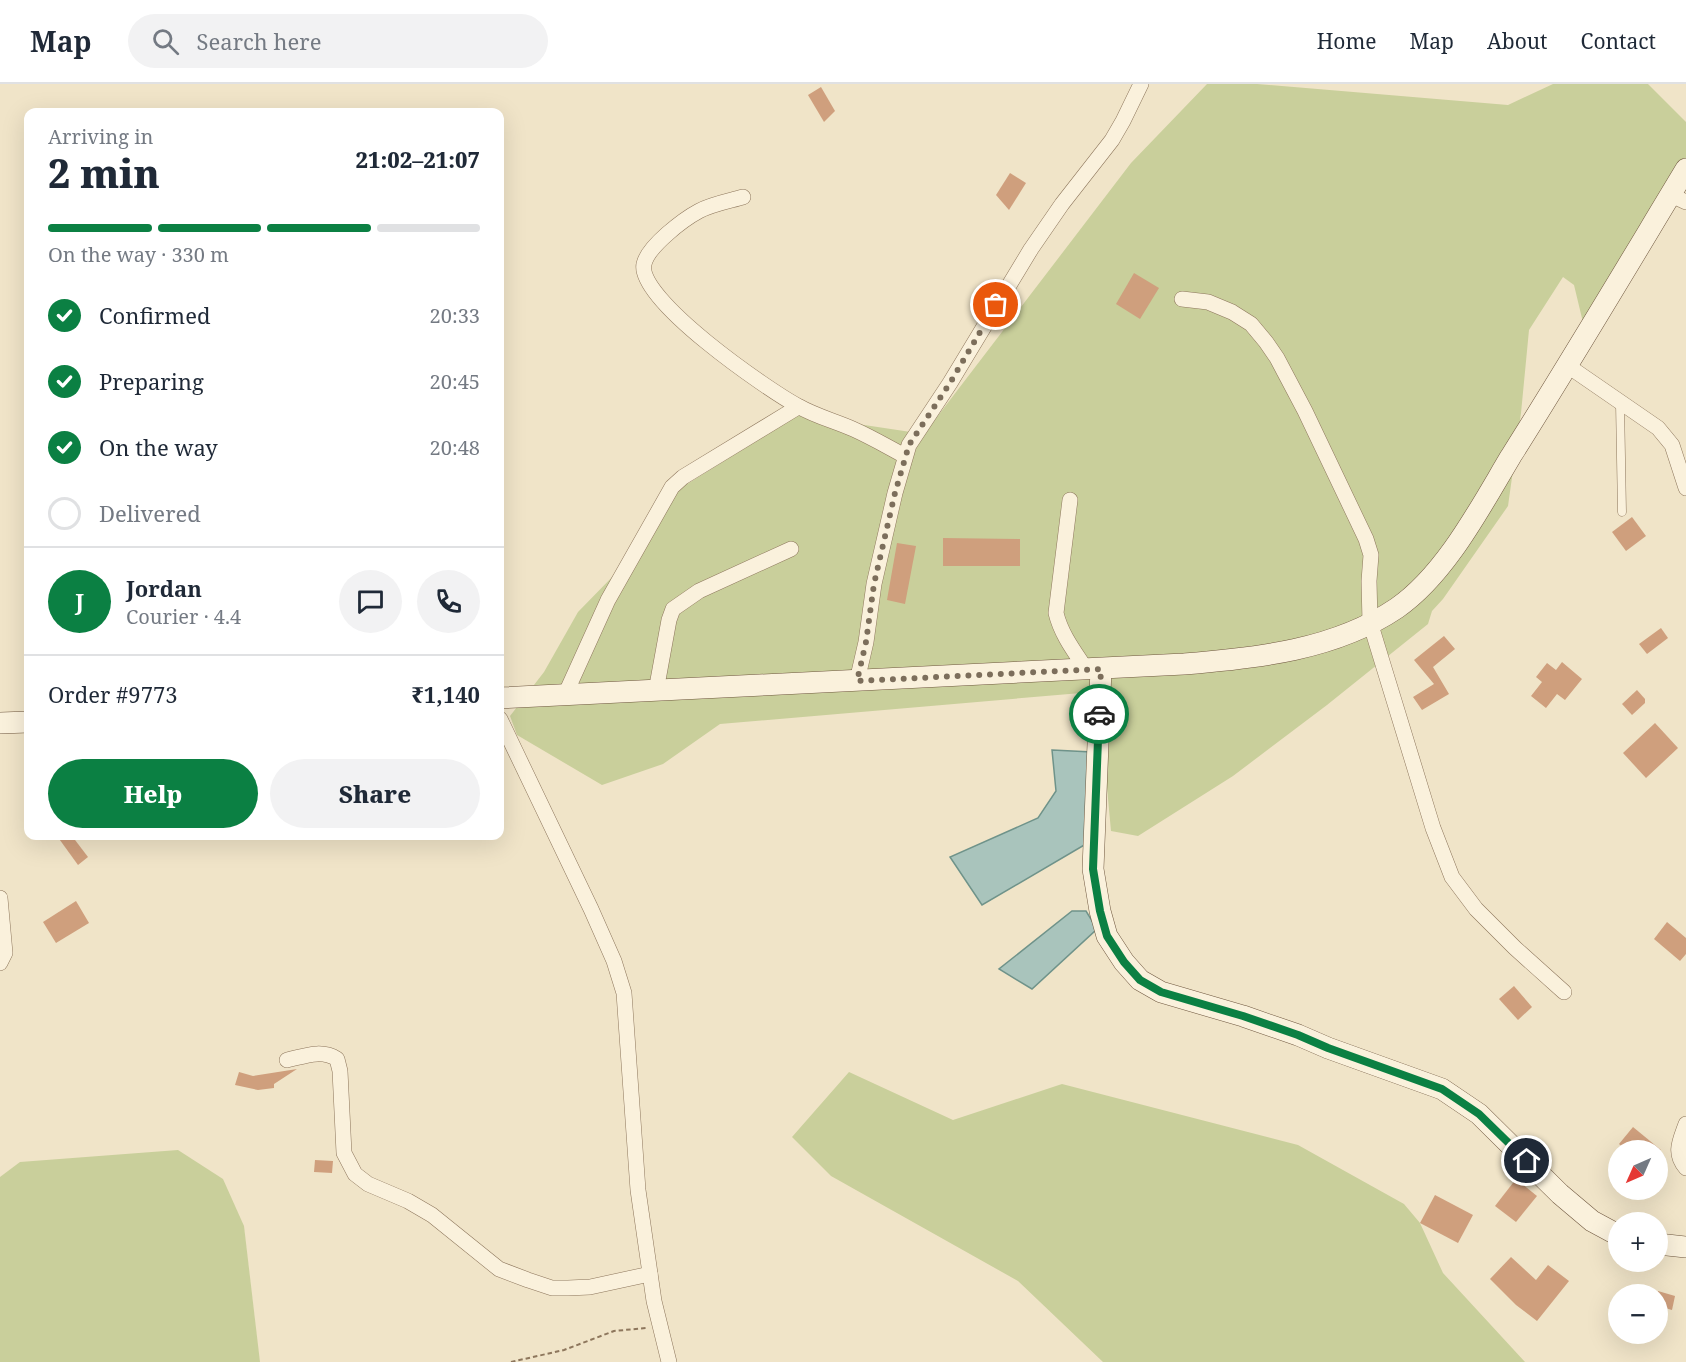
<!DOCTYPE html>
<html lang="en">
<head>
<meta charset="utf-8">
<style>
	:root { --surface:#fff; --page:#f2f2f3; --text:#1f2937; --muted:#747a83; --line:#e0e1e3; --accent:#0b8043 }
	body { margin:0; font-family:"Noto Serif",serif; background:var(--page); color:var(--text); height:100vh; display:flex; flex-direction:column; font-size:22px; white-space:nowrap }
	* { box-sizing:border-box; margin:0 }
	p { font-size:20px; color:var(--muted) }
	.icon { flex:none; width:33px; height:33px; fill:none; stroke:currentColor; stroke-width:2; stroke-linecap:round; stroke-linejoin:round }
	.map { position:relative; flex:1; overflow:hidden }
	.sheet { position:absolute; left:24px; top:24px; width:480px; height:732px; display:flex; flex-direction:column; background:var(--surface); border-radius:12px; box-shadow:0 6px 24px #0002 }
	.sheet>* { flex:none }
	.needle { width:39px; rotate:225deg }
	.fabs { position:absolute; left:1608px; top:1056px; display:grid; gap:12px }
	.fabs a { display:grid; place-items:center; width:60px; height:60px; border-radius:50%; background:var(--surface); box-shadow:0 6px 24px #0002; font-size:30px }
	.pin { position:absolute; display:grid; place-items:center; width:51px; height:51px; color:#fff; margin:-26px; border:3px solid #fff; border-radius:50%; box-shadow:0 2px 6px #0007 }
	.courier { position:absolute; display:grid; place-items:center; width:60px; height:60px; margin:-30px; border:4px solid #0b8043; border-radius:50%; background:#fff; color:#222; box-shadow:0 2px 8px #0007 }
	.head em { font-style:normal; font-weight:800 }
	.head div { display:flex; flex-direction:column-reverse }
	.head { display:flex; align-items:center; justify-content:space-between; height:102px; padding:0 24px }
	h1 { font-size:39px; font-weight:800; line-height:45px }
	.bar { display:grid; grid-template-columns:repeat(4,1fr); gap:9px 6px; align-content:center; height:72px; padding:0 24px }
	.bar i { height:8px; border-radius:4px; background:var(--line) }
	.bar .on { background:var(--accent) }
	.bar p { grid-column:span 4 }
	.line { display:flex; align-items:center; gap:15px; padding:0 24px; border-top:2px solid var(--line) }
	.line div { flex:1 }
	.round { display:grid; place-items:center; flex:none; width:63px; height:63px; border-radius:32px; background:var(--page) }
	ol { padding:0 24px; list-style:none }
	li { display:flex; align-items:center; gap:18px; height:66px }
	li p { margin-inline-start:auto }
	li .icon { padding:6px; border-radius:50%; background:var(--accent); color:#fff; stroke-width:4 }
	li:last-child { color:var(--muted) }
	li i { width:33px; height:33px; border:3px solid var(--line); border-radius:50% }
	.button { display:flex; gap:12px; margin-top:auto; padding:12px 24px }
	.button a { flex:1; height:69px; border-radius:36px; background:var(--accent); color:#fff; font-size:24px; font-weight:800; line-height:69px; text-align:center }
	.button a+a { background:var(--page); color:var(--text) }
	header { display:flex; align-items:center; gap:36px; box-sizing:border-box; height:84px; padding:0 30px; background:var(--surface); border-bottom:2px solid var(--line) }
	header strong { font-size:28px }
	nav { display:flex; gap:33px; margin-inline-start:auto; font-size:21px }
	.search { width:420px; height:54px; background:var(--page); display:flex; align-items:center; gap:15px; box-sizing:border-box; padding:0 21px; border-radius:33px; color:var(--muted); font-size:22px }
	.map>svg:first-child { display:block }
	.green { fill:#c9cf9b }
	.water { fill:#a9c4bc; stroke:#6f938a; stroke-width:1.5 }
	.building { fill:#cf9f7d }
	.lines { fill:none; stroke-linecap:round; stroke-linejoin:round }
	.lane-casing { stroke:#8d765c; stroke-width:9 }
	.street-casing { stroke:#8d765c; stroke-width:16 }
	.secondary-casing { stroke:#6f573f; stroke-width:22 }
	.path { stroke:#8d765c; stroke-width:2; stroke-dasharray:4.5 3; stroke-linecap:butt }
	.lane { stroke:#faf1dc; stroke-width:8 }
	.street { stroke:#faf1dc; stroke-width:15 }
	.secondary { stroke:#faf1dc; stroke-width:21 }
	.done { stroke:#7c6e5b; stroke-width:6; stroke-dasharray:0 10.8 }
	.route { stroke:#0b8043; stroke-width:8 }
</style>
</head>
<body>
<header>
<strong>Map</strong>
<div class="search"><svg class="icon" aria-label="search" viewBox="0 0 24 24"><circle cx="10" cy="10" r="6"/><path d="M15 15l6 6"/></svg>Search here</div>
<nav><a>Home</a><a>Map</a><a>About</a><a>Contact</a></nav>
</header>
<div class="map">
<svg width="1686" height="1278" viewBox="0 0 1686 1278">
	<rect width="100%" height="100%" fill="#f0e4c8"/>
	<g class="green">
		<polygon points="1207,0 1257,0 1508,21 1553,0 1648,0 1686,38 1686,78 1586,251 1574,201 1563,193 1529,246 1521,329 1508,422 1443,515 1432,527 1428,540 1327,621 1233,692 1138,752 1111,747 1102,649 1093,608 720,640 663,680 602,701 517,651 510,632 544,588 578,528 618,487 663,415 798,331 924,350 1131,79"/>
		<polygon points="849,988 953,1036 1062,1000 1298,1061 1404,1120 1420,1139 1443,1189 1525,1278 1103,1278 1018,1197 831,1092 792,1053"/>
		<polygon points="178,1066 223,1095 244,1142 260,1278 0,1278 0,1093 20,1078"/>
	</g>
	<g class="water">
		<polygon points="1052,666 1092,668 1086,760 982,821 950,773 1038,734 1056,707"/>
		<polygon points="1072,827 1086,827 1097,845 1032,905 999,885"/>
	</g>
	<g class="building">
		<polygon points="821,3 835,27 824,38 808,11"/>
		<polygon points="1010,89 1026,99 1009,126 996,111"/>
		<polygon points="1134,189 1159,204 1140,235 1116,220"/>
		<polygon points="1632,433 1646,452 1626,467 1612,448"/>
		<polygon points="943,454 1020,455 1020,482 943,482"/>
		<polygon points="897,459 916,462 905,520 887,516"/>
		<polygon points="1661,544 1668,554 1647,570 1639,560"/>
		<polygon points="1444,552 1455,565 1433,583 1449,610 1422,626 1413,613 1434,600 1414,576"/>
		<polygon points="1562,578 1582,595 1565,616 1557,610 1546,624 1531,612 1542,598 1536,593 1547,579 1556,586"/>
		<polygon points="1637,606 1645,615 1645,619 1632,631 1622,620"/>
		<polygon points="1655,639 1678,664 1646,694 1623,669"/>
		<polygon points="57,752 72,752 88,773 78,781"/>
		<polygon points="76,817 89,839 56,859 43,838"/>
		<polygon points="1667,838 1686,854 1686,870 1680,877 1654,855"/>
		<polygon points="1514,902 1532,923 1518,936 1499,915"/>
		<polygon points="297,985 274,1000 274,1004 258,1006 235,1001 239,988 253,992"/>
		<polygon points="1633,1043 1661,1066 1626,1066 1619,1060"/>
		<polygon points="315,1076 333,1077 332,1089 314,1088"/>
		<polygon points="1516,1095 1537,1112 1516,1138 1495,1122"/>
		<polygon points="1435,1111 1473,1131 1458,1159 1420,1139"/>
		<polygon points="1511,1173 1536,1196 1548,1181 1569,1197 1537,1237 1516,1221 1490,1195"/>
		<polygon points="1658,1207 1675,1212 1672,1226 1658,1222"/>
	</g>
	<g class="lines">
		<g class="lane-casing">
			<polyline id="lane" points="1620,319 1622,428"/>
		</g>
		<g class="street-casing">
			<g id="street">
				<polyline points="1671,111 1686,118"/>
				<path d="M743 113C729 117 712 120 699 127 684 135 648 162 644 180 636 215 768 306 798 322 815 332 835 337 853 345 871 353 888 363 905 372"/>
				<polyline points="1182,215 1208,218 1232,228 1251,240 1266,258 1277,274 1305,327 1366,455 1371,471 1369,497 1370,538 1433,744 1452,793 1476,825 1515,864 1564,908"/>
				<polyline points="1568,282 1658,344 1672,361 1686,404"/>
				<path d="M1070 416 1056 529C1061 550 1074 567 1086 585"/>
				<polyline points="857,597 866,558 874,500 895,409 909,361 950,299 1031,165 1062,120 1112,56 1123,37 1141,0"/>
				<polyline points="656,607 669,536 673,525 699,507 791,465"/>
				<polyline points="565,611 608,516 672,403 683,393 798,323"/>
				<polyline points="500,635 591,825 614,877 624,909 638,1106 654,1217 669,1278"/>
				<polyline points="0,814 5,869 0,879"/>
				<path d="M287 976C305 972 321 965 337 975L340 987 344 1069 355 1090 368 1100 408 1117 432 1131 499 1185 528 1196 552 1204H568L590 1203 650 1190"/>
				<path d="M1686 1040C1680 1057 1673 1069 1686 1084"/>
			</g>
		</g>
		<g class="secondary-casing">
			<g id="secondary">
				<polyline points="1101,585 1093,785 1100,827 1107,852 1124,878 1140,896 1161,908 1243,932 1298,951 1328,964 1442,1005 1479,1030 1560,1110 1592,1137 1618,1151"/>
				<path d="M500 614 1184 580C1257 574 1335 566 1397 524 1446 490 1481 422 1511 372 1571 277 1628 181 1686 85"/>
				<polyline points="0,639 28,638"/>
				<polyline points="1658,1160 1686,1163"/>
			</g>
		</g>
		<polyline class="path" points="511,1278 564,1266 614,1247 646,1244"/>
		<use href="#lane" class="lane"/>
		<use href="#street" class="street"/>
		<use href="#secondary" class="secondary"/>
	</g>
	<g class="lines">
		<polyline class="done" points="996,221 950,299 909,361 895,409 874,500 866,558 857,597 1101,585 1099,630"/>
		<polyline class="route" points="1099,630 1093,785 1100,827 1107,852 1124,878 1140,896 1161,908 1243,932 1298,951 1328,964 1442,1005 1479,1030 1527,1077"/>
	</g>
</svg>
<div class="fabs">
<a><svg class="needle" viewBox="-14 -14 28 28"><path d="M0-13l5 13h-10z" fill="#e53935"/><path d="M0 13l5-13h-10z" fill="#747a83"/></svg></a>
<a>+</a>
<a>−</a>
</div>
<div class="pin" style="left:996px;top:221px;background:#ea580c"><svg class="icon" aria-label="bag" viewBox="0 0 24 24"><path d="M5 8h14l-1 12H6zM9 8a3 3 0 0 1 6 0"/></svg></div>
<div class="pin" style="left:1527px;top:1077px;background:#1f2937"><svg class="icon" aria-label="home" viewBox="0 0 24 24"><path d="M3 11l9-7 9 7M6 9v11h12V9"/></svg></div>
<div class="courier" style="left:1099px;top:630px"><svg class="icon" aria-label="car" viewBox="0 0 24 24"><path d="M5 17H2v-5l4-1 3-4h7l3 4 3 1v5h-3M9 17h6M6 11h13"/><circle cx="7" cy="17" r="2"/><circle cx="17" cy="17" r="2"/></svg></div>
<section class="sheet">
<div class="head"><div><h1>2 min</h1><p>Arriving in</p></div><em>21:02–21:07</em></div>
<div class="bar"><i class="on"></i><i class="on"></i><i class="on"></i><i></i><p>On the way · 330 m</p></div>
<ol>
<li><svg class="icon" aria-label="check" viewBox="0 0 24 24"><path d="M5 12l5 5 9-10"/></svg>Confirmed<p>20:33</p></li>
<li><svg class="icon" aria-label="check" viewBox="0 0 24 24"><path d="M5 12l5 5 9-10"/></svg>Preparing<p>20:45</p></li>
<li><svg class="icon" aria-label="check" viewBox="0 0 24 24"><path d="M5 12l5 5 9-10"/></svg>On the way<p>20:48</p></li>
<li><i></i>Delivered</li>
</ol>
<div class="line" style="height:108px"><b class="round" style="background:var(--accent);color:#fff">J</b><div><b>Jordan</b><p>Courier · 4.4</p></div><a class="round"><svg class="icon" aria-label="chat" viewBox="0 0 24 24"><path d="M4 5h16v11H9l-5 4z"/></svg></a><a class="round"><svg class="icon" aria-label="phone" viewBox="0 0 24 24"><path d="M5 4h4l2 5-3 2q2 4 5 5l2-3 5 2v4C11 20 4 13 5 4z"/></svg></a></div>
<div class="line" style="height:78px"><div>Order #9773</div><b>₹1,140</b></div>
<div class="button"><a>Help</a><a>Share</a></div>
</section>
</div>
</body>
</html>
